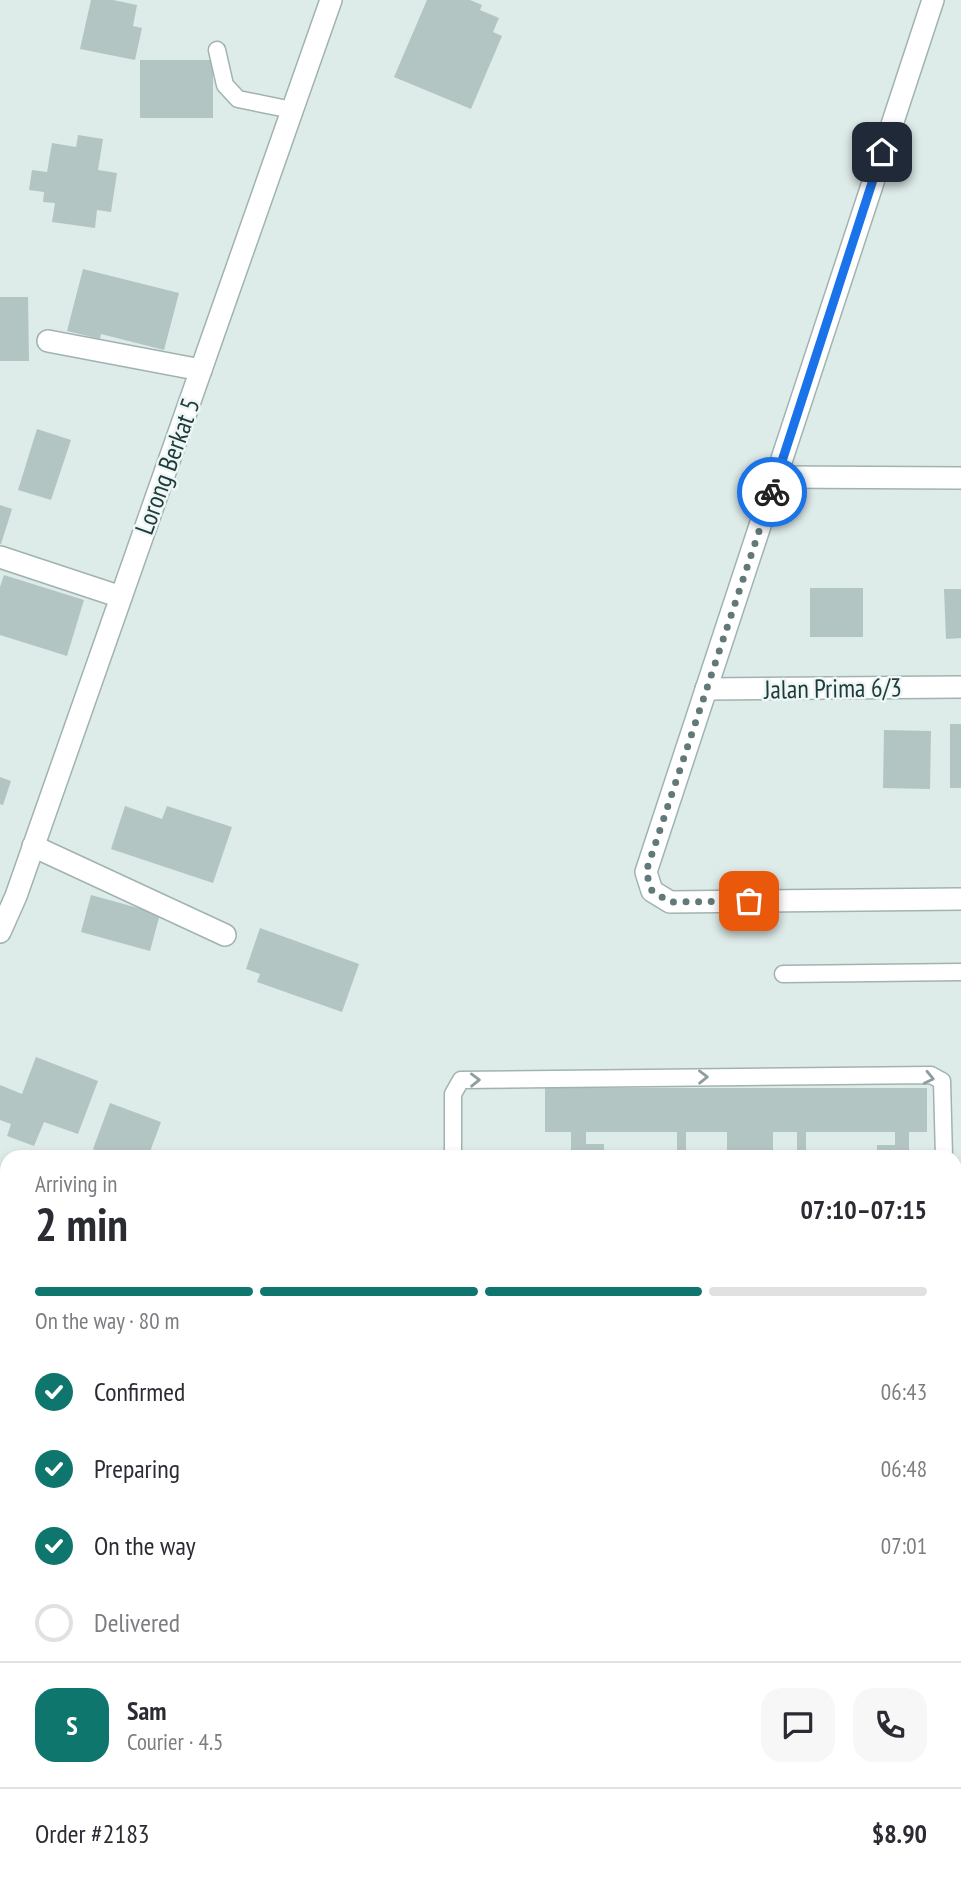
<!DOCTYPE html>
<html lang="en">
<head>
<meta charset="utf-8">
<style>
	:root { --surface:#fff; --page:#f7f7f7; --text:#2b2b33; --muted:#7c7c81; --line:#e1e1e2; --accent:#0f766e }
	body { margin:0; font-family:"PT Sans Narrow",sans-serif; background:var(--page); color:var(--text); height:100vh; display:flex; flex-direction:column; font-size:26px; white-space:nowrap }
	* { box-sizing:border-box; margin:0 }
	p { font-size:23px; color:var(--muted) }
	.icon { flex:none; width:38px; height:38px; fill:none; stroke:currentColor; stroke-width:2; stroke-linecap:round; stroke-linejoin:round }
	.map { position:relative; flex:1; overflow:hidden }
	.panel { position:absolute; left:0px; top:1150px; width:962px; height:744px; display:flex; flex-direction:column; background:var(--surface); border-radius:21px 21px 0 0; box-shadow:0 4px 10px #0003 }
	.panel>* { flex:none }
	.pin { position:absolute; display:grid; place-items:center; width:60px; height:60px; color:#fff; margin:-30px; border-radius:14px; box-shadow:0 4px 10px #0006 }
	.courier { position:absolute; display:grid; place-items:center; width:70px; height:70px; margin:-35px; border:5px solid #1a73e8; border-radius:50%; background:#fff; color:#222; box-shadow:0 2px 9px #0007 }
	.overview em { font-style:normal; font-weight:700 }
	.overview div { display:flex; flex-direction:column-reverse }
	.overview { display:flex; align-items:center; justify-content:space-between; height:119px; padding:0 35px }
	h1 { font-size:46px; font-weight:700; line-height:52px }
	.bar { display:grid; grid-template-columns:repeat(4,1fr); gap:10px 7px; align-content:center; height:84px; padding:0 35px }
	.bar i { height:9px; border-radius:5px; background:var(--line) }
	.bar .current { background:var(--accent) }
	.bar p { grid-column:span 4 }
	.line { display:flex; align-items:center; gap:18px; padding:0 35px; border-top:2px solid var(--line) }
	.line div { flex:1 }
	.round { display:grid; place-items:center; flex:none; width:74px; height:74px; border-radius:21px; background:var(--page) }
	ol { padding:0 35px; list-style:none }
	li { display:flex; align-items:center; gap:21px; height:77px }
	li p { margin-inline-start:auto }
	li .icon { padding:7px; border-radius:50%; background:var(--accent); color:#fff; stroke-width:4 }
	li:last-child { color:var(--muted) }
	li i { width:38px; height:38px; border:4px solid var(--line); border-radius:50% }
	.map>svg:first-child { display:block }
	.building { fill:#b3c5c3 }
	.lines { fill:none; stroke-linecap:round; stroke-linejoin:round }
	.lane-casing { stroke:#a0b3b1; stroke-width:19 }
	.street-casing { stroke:#a0b3b1; stroke-width:24 }
	.lane { stroke:#fff; stroke-width:16 }
	.street { stroke:#fff; stroke-width:21 }
	.oneway { stroke:#8e9d9d }
	.done { stroke:#617978; stroke-width:7; stroke-dasharray:0 12.6 }
	.route { stroke:#1a73e8; stroke-width:9 }
	.labels { text-anchor:middle; dominant-baseline:central; stroke-width:5; stroke-linejoin:round; paint-order:stroke }
	.street-label { font-size:26px; fill:#1e3b3b; stroke:#eef7f5 }
</style>
</head>
<body>
<div class="map">
<svg width="961" height="1892" viewBox="0 0 961 1892">
	<rect width="100%" height="100%" fill="#ddebe9"/>
	<g class="building">
		<polygon points="91,0 113,0 137,5 133,26 142,28 135,60 80,49"/>
		<polygon points="427,0 470,0 482,5 480,10 499,18 493,32 502,36 471,109 394,77"/>
		<rect x="140" y="60" width="73" height="58"/>
		<polygon points="78,135 103,139 98,170 117,173 111,212 97,210 95,228 52,222 55,203 43,202 44,192 29,190 32,170 47,172 52,143 76,147"/>
		<polygon points="83,269 179,293 164,350 101,334 100,339 67,331"/>
		<polygon points="0,297 28,297 29,361 0,361"/>
		<polygon points="37,429 71,440 51,500 18,490"/>
		<polygon points="0,505 12,509 1,544 0,544"/>
		<polygon points="4,575 84,600 67,656 0,635 0,587"/>
		<rect x="810" y="588" width="53" height="49"/>
		<polygon points="944,589 961,589 961,638 946,639"/>
		<rect x="950" y="724" width="11" height="64"/>
		<polygon points="884,730 931,731 930,789 883,788"/>
		<polygon points="0,777 11,781 3,805 0,804"/>
		<polygon points="125,806 162,819 167,806 232,827 213,883 111,849"/>
		<polygon points="91,895 160,914 150,951 81,932"/>
		<polygon points="260,928 359,964 342,1012 257,982 260,974 246,969"/>
		<polygon points="36,1057 98,1081 78,1134 44,1122 34,1146 7,1136 11,1124 0,1120 0,1085 22,1094"/>
		<polygon points="545,1088 927,1088 927,1132 909,1132 909,1157 877,1156 877,1145 895,1145 895,1132 806,1132 806,1157 797,1157 797,1132 773,1132 773,1157 727,1157 727,1132 686,1132 686,1157 677,1157 677,1132 586,1132 586,1144 604,1144 604,1157 571,1157 571,1132 545,1132"/>
		<polygon points="110,1103 161,1122 148,1157 113,1157 93,1149"/>
		<polygon points="956,1526 961,1527 961,1567 956,1566"/>
		<polygon points="956,1593 961,1594 961,1634 956,1633"/>
		<polygon points="0,1653 7,1655 7,1720 0,1718"/>
		<polygon points="0,1721 7,1723 7,1735 1,1757"/>
		<polygon points="18,1886 48,1886 47,1892 16,1892"/>
		<polygon points="70,1886 135,1886 139,1888 138,1892 68,1892"/>
		<polygon points="267,1886 265,1892 250,1892 234,1887"/>
		<polygon points="414,1886 469,1886 467,1892 413,1892"/>
	</g>
	<g class="lines">
		<g class="lane-casing">
			<g id="lane">
				<polyline points="217,50 225,85 238,99 292,110"/>
				<polyline points="783,974 961,972"/>
				<polyline points="453,1157 453,1094 461,1080 931,1075 942,1081 944,1157"/>
				<polyline points="515,1892 516,1886"/>
			</g>
		</g>
		<g class="street-casing">
			<g id="street">
				<polyline points="933,0 646,872 652,891 670,902 961,899"/>
				<polyline points="48,341 201,370"/>
				<polyline points="777,477 961,478"/>
				<polyline points="0,557 121,597"/>
				<polyline points="706,689 961,687"/>
				<polyline points="33,846 225,935"/>
				<polyline points="0,932 16,896 331,0"/>
				<polyline points="956,1410 961,1412"/>
				<polyline points="0,1636 7,1638"/>
				<polyline points="0,1867 7,1849"/>
				<polyline points="690,1886 707,1892"/>
				<polyline points="148,1892 150,1886"/>
				<polyline points="323,1892 324,1886"/>
				<polyline points="666,1892 668,1886"/>
				<polyline points="763,1892 765,1886"/>
			</g>
		</g>
		<use href="#lane" class="lane"/>
		<use href="#street" class="street"/>
	</g>
	<defs><path id="oneway-chevron" d="M-2-3.5L2.5 0L-2 3.5" fill="none" stroke-width="1.6" stroke-linecap="round" stroke-linejoin="round" transform="scale(1.75)"/></defs>
	<g class="oneway">
		<use href="#oneway-chevron" transform="translate(703 1077) rotate(-1)"/>
		<use href="#oneway-chevron" transform="translate(929 1078) rotate(13)"/>
		<use href="#oneway-chevron" transform="translate(475 1080) rotate(-1)"/>
	</g>
	<g class="lines">
		<polyline class="done" points="749,901 670,902 652,891 646,872 772,492"/>
		<polyline class="route" points="772,492 882,152"/>
	</g>
	<g class="labels">
		<g class="street-label">
			<text transform="translate(167 466) rotate(-70)">Lorong Berkat 5</text>
			<text transform="translate(833 688) rotate(-1)">Jalan Prima 6/3</text>
		</g>
	</g>
</svg>
<div class="pin" style="left:749px;top:901px;background:#ea580c"><svg class="icon" aria-label="bag" viewBox="0 0 24 24"><path d="M5 8h14l-1 12H6zM9 8a3 3 0 0 1 6 0"/></svg></div>
<div class="pin" style="left:882px;top:152px;background:#1f2937"><svg class="icon" aria-label="home" viewBox="0 0 24 24"><path d="M3 11l9-7 9 7M6 9v11h12V9"/></svg></div>
<div class="courier" style="left:772px;top:492px"><svg class="icon" aria-label="bike" viewBox="0 0 24 24"><circle cx="6" cy="16" r="4"/><circle cx="18" cy="16" r="4"/><path d="M6 16l4-8h5l3 8M10 8l3 8H6M13 5h3"/></svg></div>
<section class="panel">
<div class="overview"><div><h1>2 min</h1><p>Arriving in</p></div><em>07:10–07:15</em></div>
<div class="bar"><i class="current"></i><i class="current"></i><i class="current"></i><i></i><p>On the way · 80 m</p></div>
<ol>
<li><svg class="icon" aria-label="check" viewBox="0 0 24 24"><path d="M5 12l5 5 9-10"/></svg>Confirmed<p>06:43</p></li>
<li><svg class="icon" aria-label="check" viewBox="0 0 24 24"><path d="M5 12l5 5 9-10"/></svg>Preparing<p>06:48</p></li>
<li><svg class="icon" aria-label="check" viewBox="0 0 24 24"><path d="M5 12l5 5 9-10"/></svg>On the way<p>07:01</p></li>
<li><i></i>Delivered</li>
</ol>
<div class="line" style="height:126px"><b class="round" style="background:var(--accent);color:#fff">S</b><div><b>Sam</b><p>Courier · 4.5</p></div><a class="round"><svg class="icon" aria-label="chat" viewBox="0 0 24 24"><path d="M4 5h16v11H9l-5 4z"/></svg></a><a class="round"><svg class="icon" aria-label="phone" viewBox="0 0 24 24"><path d="M5 4h4l2 5-3 2q2 4 5 5l2-3 5 2v4C11 20 4 13 5 4z"/></svg></a></div>
<div class="line" style="height:91px"><div>Order #2183</div><b>$8.90</b></div>
</section>
</div>
</body>
</html>
